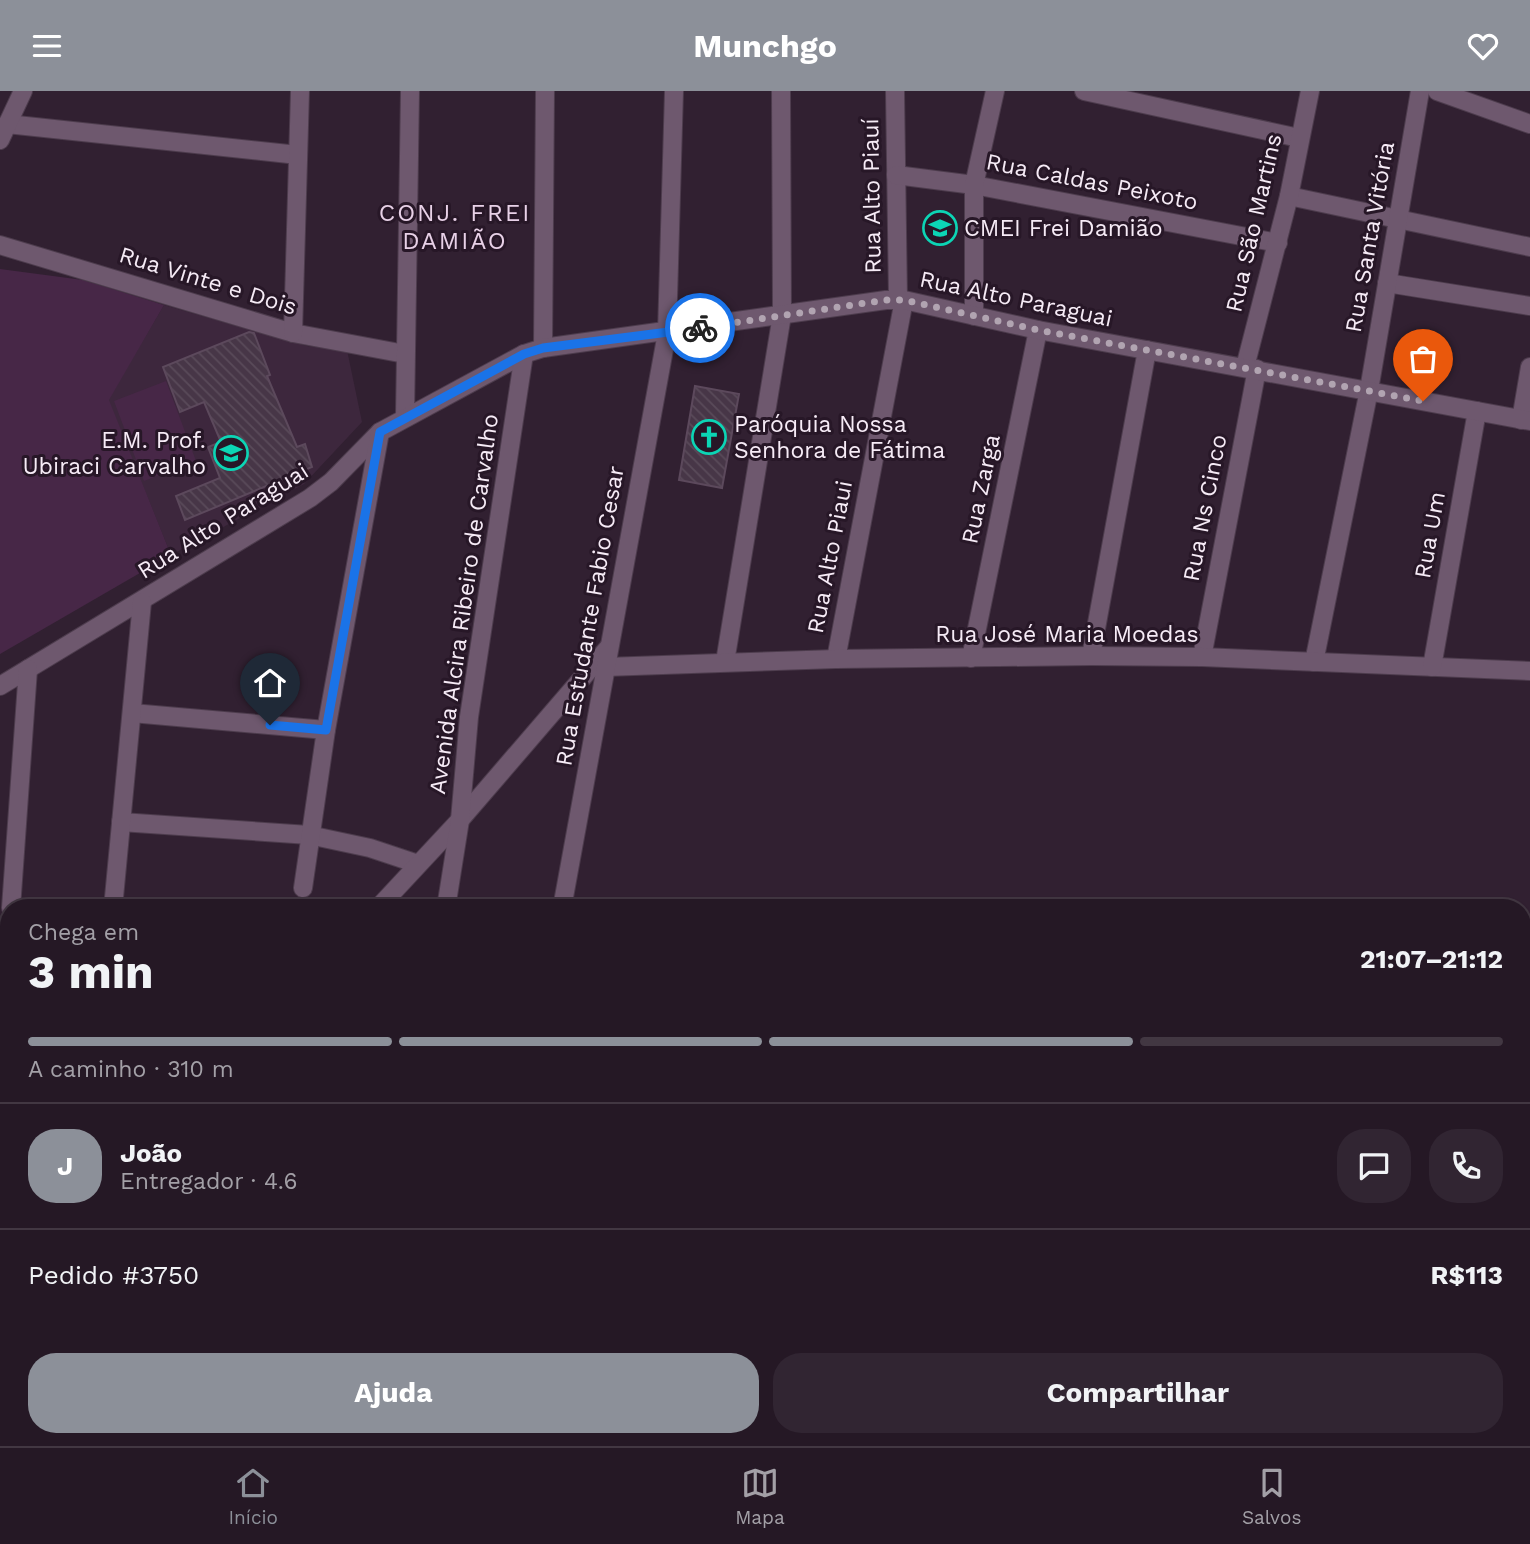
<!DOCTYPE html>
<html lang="pt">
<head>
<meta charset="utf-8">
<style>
	:root { --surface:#251825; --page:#312532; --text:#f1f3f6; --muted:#a3a0a7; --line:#423742; --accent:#8c9099 }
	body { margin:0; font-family:"Work Sans",sans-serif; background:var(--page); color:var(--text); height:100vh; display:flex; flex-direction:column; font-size:26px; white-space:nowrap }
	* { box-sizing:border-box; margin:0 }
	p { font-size:23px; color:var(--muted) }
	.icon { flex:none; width:38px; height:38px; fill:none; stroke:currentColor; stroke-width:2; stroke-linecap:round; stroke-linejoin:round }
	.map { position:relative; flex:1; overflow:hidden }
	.panel { position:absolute; left:0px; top:808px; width:1531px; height:548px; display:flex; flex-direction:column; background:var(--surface); border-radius:28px 28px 0 0; box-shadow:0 2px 5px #0004,0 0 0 2px var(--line) }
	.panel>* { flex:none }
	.pin { position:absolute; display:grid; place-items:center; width:60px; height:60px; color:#fff; margin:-72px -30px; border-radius:50% 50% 50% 0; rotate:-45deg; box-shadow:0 0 7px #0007 }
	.pin .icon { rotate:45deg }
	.courier { position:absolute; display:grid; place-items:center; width:70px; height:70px; margin:-35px; border:5px solid #1a73e8; border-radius:50%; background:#fff; color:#222; box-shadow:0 2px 9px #0007 }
	.headline em { font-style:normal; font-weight:700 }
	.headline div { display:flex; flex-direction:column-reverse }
	.headline { display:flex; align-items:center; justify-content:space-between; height:119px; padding:0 28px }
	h1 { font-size:46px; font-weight:700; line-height:52px }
	.bar { display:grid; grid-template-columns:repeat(4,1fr); gap:10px 7px; align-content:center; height:84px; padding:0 28px }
	.bar i { height:9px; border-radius:5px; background:var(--line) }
	.bar .on { background:var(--accent) }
	.bar p { grid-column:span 4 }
	.line { display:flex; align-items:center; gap:18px; padding:0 28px; border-top:2px solid var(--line) }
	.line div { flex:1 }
	.round { display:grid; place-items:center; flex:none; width:74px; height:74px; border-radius:28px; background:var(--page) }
	.button { display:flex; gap:14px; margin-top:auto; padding:14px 28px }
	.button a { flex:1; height:80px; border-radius:28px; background:var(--accent); color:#fff; font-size:28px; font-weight:700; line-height:80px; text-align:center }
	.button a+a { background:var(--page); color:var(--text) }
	header { display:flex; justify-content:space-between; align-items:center; height:91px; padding:0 28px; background:var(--accent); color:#fff; font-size:32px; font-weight:700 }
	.tabs { display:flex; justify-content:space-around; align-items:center; height:98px; border-top:2px solid var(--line); background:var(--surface); font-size:19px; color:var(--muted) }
	.tabs a { display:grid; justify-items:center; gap:4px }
	.tabs .on { color:var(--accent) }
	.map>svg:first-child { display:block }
	.built { fill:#3d273d }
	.grass { fill:#472747 }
	.building { fill:url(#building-back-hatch); stroke:#5c495c; stroke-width:2 }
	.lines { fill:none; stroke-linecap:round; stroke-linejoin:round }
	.minor-casing { stroke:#4d3c4d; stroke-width:20 }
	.major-casing { stroke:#4d3c4d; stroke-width:24 }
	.minor { stroke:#6e586e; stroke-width:18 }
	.major { stroke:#b687b6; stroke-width:21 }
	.done { stroke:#b1a4b1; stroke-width:7; stroke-dasharray:0 12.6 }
	.route { stroke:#1a73e8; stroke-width:9 }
	.labels { text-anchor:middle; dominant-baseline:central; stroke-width:6; stroke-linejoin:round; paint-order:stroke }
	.street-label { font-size:23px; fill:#f6ebf6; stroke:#271727 }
	.poi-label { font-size:23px; fill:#f6ebf6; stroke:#271727; text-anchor:start }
	.neighbourhood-label { font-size:24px; letter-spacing:2px; fill:#e8d1e7; stroke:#271727 }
</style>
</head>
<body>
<header><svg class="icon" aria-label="menu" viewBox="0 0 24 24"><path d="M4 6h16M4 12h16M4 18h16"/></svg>Munchgo<svg class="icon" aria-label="heart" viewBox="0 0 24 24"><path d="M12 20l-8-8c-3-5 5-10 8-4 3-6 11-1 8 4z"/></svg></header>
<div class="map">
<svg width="1530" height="1355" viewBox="0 0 1530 1355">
	<defs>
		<pattern id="building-back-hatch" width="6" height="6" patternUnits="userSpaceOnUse" patternTransform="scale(1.75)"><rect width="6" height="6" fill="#473647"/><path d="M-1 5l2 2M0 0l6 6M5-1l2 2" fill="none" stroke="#594a59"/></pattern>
	</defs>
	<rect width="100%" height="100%" fill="#312031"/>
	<polygon class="built" points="164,214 307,255 347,259 362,331 304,393 171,464 108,309"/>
	<g class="grass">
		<polygon points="0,178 83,189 164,214 109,309 171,464 0,563"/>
		<polygon points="166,290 196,370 144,390 114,310"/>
	</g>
	<g class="building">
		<polygon points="249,241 254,242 270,284 267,285 297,356 305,353 312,376 185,429 176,405 220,387 208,356 221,351 204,311 180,321 163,276"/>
		<polygon points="695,295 739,303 722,397 679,389"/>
	</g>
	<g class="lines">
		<g class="minor-casing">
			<g id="minor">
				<polyline points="895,0 898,209"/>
				<polyline points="1084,0 1299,47"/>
				<polyline points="1437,0 1530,33"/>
				<polyline points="7,33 298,64"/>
				<polyline points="0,49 23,0"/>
				<polyline points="896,84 974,94 1278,152"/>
				<polyline points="1289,105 1530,156"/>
				<polyline points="0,154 293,242 405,263"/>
				<polyline points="1387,192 1530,215"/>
				<polyline points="974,225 974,94 995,0"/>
				<polyline points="293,242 300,0"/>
				<polyline points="543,257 545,0"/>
				<polyline points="1245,276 1289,105 1310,0"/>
				<polyline points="405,326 410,0"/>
				<polyline points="1521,329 1530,276"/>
				<polyline points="1091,565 1147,259"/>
				<polyline points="1202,566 1257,278"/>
				<polyline points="971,567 1038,239"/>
				<polyline points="836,568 904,209"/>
				<polyline points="725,571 782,224 781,0"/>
				<polyline points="1314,571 1369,299 1420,0"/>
				<polyline points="605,576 836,568 1091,565 1202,566 1530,580"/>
				<polyline points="1432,576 1477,320"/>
				<polyline points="0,595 310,407 331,391 380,341 524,263 543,257 886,209 904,209 1038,239 1530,330"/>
				<polyline points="132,622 326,639"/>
				<polyline points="121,731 309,744 370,757 418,773"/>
				<polyline points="303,797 326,639 380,341"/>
				<polyline points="11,817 28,578"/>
				<polyline points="113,817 142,511"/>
				<polyline points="378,817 460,729 608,557"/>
				<polyline points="446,817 460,729 469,626 524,263"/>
				<polyline points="562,817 667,242 674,0"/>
				<polyline points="1,955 9,844"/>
				<polyline points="0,1077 9,1078"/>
				<polyline points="0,1189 9,1189"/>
				<polyline points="0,1319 9,1320"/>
				<polyline points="1522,1324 1530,1325"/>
				<polyline points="352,1348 466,1355"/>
				<polyline points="231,1355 232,1348"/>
			</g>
		</g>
		<g class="major-casing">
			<g id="major">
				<polyline points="1522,1225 1530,1191"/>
				<polyline points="1493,1355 1495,1348"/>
			</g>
		</g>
		<use href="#minor" class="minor"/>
		<use href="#major" class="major"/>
	</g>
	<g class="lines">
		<polyline class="done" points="700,237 886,209 904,209 1038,239 1423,310"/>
		<polyline class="route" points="270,634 326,639 380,341 524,263 543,257 700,237"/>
	</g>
	<defs>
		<g id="school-ring" transform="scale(1.75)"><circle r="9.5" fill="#271727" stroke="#0cd5b5" stroke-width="1.5"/><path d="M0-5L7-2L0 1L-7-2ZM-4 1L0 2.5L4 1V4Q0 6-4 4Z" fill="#0cd5b5"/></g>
		<g id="church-ring" transform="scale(1.75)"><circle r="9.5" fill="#271727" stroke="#0cd5b5" stroke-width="1.5"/><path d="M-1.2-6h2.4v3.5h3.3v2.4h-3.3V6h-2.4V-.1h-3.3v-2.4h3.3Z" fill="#0cd5b5"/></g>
	</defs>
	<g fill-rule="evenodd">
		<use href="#school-ring" x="940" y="137"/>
		<use href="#church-ring" x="709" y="346"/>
		<use href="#school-ring" x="231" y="362"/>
	</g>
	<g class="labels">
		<g class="street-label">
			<text transform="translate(1092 91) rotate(11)">Rua Caldas Peixoto</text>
			<text transform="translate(872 105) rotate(-91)">Rua Alto Piauí</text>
			<text transform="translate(1254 132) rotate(-77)">Rua São Martins</text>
			<text transform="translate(1370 146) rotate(-80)">Rua Santa Vitória</text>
			<text transform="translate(208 190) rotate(17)">Rua Vinte e Dois</text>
			<text transform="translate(1016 208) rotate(12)">Rua Alto Paraguai</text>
			<text transform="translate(981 398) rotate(-78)">Rua Zarga</text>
			<text transform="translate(1205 417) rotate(-79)">Rua Ns Cinco</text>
			<text transform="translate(223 430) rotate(-32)">Rua Alto Paraguai</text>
			<text transform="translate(1430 444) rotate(-80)">Rua Um</text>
			<text transform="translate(830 466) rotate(-79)">Rua Alto Piaui</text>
			<text transform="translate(464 513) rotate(-82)">Avenida Alcira Ribeiro de Carvalho</text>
			<text transform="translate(590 525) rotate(-80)">Rua Estudante Fabio Cesar</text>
			<text x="1067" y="543">Rua José Maria Moedas</text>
		</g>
		<g class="poi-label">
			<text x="964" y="137">CMEI Frei Damião</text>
			<text x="734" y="333">Paróquia Nossa<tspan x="734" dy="26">Senhora de Fátima</tspan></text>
			<text x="206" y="349" text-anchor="end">E.M. Prof.<tspan x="206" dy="26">Ubiraci Carvalho</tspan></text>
		</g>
		<g class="neighbourhood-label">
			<text x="455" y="122">CONJ. FREI<tspan x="455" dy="28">DAMIÃO</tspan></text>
		</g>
	</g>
</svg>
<div class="pin" style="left:1423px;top:310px;background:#ea580c"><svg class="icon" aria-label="bag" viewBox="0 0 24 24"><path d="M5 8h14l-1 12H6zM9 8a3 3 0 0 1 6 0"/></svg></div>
<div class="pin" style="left:270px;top:634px;background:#1f2937"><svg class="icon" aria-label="home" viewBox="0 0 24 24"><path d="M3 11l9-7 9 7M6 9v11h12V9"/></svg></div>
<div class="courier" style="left:700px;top:237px"><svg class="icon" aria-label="bike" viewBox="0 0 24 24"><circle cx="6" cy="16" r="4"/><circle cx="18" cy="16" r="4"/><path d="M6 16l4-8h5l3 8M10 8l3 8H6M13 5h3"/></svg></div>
<section class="panel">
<div class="headline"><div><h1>3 min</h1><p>Chega em</p></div><em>21:07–21:12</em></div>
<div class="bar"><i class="on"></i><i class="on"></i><i class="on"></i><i></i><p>A caminho · 310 m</p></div>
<div class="line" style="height:126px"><b class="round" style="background:var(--accent);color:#fff">J</b><div><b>João</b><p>Entregador · 4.6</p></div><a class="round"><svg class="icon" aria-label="chat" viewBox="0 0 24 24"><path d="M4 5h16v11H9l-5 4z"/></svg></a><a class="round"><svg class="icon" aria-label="phone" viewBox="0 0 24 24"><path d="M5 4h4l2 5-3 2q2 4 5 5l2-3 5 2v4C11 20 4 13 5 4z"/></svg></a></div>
<div class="line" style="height:91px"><div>Pedido #3750</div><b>R$113</b></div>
<div class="button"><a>Ajuda</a><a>Compartilhar</a></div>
</section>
</div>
<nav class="tabs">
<a class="on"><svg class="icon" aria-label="home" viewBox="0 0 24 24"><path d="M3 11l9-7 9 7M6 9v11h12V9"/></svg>Início</a>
<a><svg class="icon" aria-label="map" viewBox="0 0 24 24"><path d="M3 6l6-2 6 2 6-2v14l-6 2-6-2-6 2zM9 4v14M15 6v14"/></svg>Mapa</a>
<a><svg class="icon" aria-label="saved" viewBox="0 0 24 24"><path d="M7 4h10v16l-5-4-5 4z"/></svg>Salvos</a>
</nav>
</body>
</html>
